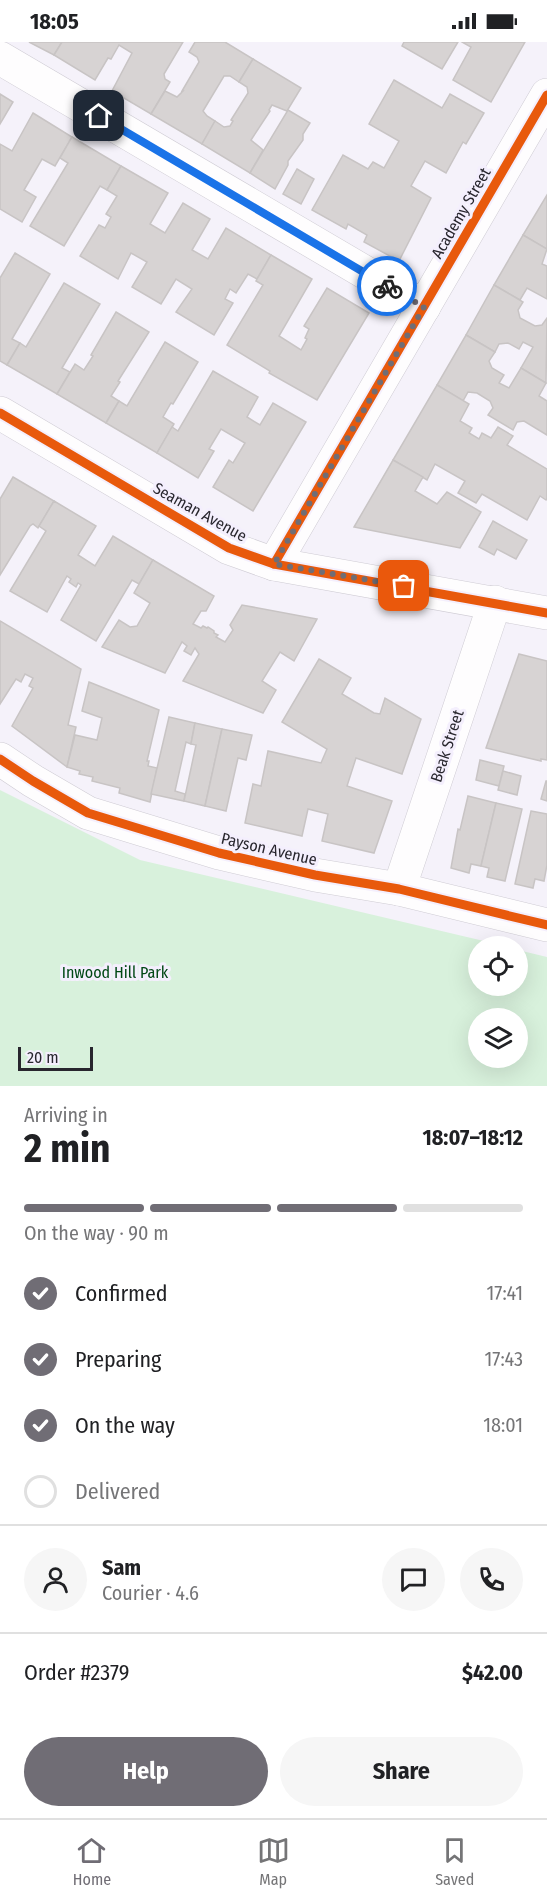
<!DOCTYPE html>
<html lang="en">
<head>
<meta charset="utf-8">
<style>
	:root { --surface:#fff; --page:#f6f6f6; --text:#202124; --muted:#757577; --line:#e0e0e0; --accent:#706d75 }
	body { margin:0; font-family:"Fira Sans Condensed",sans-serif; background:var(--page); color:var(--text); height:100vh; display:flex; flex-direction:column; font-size:22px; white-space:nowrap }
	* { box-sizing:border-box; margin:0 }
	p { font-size:20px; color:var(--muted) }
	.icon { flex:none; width:33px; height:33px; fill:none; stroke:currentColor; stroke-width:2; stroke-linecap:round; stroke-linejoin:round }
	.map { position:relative; height:1044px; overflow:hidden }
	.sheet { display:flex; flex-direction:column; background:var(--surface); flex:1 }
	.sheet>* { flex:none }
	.fabs { position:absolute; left:468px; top:894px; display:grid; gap:12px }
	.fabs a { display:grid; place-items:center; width:60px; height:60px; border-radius:50%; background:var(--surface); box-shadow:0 6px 24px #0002; font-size:30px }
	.scale { position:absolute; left:18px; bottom:15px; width:75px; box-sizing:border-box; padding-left:6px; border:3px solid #28262e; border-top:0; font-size:16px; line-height:21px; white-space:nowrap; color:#28262e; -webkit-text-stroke:4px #f4effd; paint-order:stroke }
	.pin { position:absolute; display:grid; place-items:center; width:51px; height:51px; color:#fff; margin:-26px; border-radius:12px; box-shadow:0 3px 9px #0006 }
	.courier { position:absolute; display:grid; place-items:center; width:60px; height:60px; margin:-30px; border:4px solid #1a73e8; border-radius:50%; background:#fff; color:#222; box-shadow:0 2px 8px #0007 }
	.summary em { font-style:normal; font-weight:700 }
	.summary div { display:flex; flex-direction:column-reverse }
	.summary { display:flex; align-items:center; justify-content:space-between; height:102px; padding:0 24px }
	h1 { font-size:39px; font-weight:700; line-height:45px }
	.bar { display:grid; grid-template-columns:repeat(4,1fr); gap:9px 6px; align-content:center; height:72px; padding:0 24px }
	.bar i { height:8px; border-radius:4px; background:var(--line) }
	.bar .selected { background:var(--accent) }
	.bar p { grid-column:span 4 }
	.line { display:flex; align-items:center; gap:15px; padding:0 24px; border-top:2px solid var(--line) }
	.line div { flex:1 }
	.round { display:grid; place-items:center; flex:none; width:63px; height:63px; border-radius:32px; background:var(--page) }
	ol { padding:0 24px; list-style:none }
	li { display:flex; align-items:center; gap:18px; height:66px }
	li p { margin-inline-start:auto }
	li .icon { padding:6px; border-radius:50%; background:var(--accent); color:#fff; stroke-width:4 }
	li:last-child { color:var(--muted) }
	li i { width:33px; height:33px; border:3px solid var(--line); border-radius:50% }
	.primary-button { display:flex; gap:12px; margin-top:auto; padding:12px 24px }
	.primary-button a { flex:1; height:69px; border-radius:36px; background:var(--accent); color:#fff; font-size:24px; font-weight:700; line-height:69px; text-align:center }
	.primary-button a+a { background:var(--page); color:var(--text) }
	.status { display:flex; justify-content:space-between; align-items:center; height:42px; padding:0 30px; background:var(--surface); direction:ltr }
	.status svg { height:16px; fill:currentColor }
	.tabs { display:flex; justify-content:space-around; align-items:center; height:84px; border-top:2px solid var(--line); background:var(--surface); font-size:16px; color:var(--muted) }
	.tabs a { display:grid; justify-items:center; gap:3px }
	.tabs .selected { color:var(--accent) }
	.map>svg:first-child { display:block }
	.green { fill:#d8f1dc; fill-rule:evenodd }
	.building { fill:#d7d3d3; stroke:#c8c4c4; stroke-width:1.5 }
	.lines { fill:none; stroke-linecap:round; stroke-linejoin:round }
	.minor-casing { stroke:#cfccd4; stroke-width:34 }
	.minor { stroke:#fefdfe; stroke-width:33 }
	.cycleway-casing { stroke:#f4effd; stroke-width:13 }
	.cycleway { stroke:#e8590c; stroke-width:9 }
	.done { stroke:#706d75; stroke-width:6; stroke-dasharray:0 10.8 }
	.route { stroke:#1a73e8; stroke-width:8 }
	.labels { text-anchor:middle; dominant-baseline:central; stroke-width:6; stroke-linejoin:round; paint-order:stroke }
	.street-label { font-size:16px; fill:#28262e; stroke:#f4effd }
	.park-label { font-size:16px; fill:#014815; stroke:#f4effd }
</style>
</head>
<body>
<div class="status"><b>18:05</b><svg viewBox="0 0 49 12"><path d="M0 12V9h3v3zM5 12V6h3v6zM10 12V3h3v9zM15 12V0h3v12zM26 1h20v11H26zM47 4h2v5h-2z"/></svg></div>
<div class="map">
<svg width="547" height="1044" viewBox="0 0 547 1044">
	<rect width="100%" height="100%" fill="#f5f2fa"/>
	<path class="green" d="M0 748 140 818 505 904H478V944H518V908L547 915V1044H0ZM478 976H518V1016H478Z"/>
	<g class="building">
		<polygon points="29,0 62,0 54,13"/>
		<polygon points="62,0 183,0 164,32 165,37 170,40 151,72 112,49 132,11 119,3 111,17 108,16 95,38 54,13"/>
		<polygon points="195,0 225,0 253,17 239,40 230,34 224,34 203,69 207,74 215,79 202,102 151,72 165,49 177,55 183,49 182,49 199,20 197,15 189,10"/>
		<polygon points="404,0 458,0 442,27 402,4"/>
		<polygon points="462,0 525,0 491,60 453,38 471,5"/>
		<polygon points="253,17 301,46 287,69 272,63 269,68 270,69 251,98 263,108 250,131 202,102 215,79 224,85 230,84 233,79 231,78 248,51 247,45 239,40"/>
		<polygon points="394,38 442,66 450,52 484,71 466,102 463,100 446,131 425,119 411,144 431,156 399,219 364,200 367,193 348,182 346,187 312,168 343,113 368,127 373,120 384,126 399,99 369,82"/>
		<polygon points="0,52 13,60 0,82"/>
		<polygon points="288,68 310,81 303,92 303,98 288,119 288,123 275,147 250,131"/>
		<polygon points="33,71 72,95 55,124 42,117 24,148 36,155 22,180 0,167 0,102 12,109"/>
		<polygon points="72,95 121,124 107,148 100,144 64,204 30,184 68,121 60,116"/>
		<polygon points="121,124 168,151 150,182 165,191 183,161 210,177 192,208 208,217 226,186 271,213 257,237 248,232 236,251 230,247 225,257 233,261 214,293 176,270 192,247 176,237 161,262 132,245 147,220 131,211 118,237 80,214 99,183 105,186 111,175 106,172 117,154 107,148"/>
		<polygon points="297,127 314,137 301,162 283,152"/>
		<polygon points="547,153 547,207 523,193"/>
		<polygon points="523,193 547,207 542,222 547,224 547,257 527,246 520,258 494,243"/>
		<polygon points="15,211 50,232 12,297 20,301 7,323 0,319 0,236"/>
		<polygon points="271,213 312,237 279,294 301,308 307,297 305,296 309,287 304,284 327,246 369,271 317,358 269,331 270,329 227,303 263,243 256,239"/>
		<polygon points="64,241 100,262 62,326 70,330 57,352 7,323 20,301 26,305"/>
		<polygon points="494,243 523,260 518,268 520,276 535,284 542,283 547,276 546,341 521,326 533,305 523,300 519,307 508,301 499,302 495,310 466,293"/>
		<polygon points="116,270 149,290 118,339 120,340 111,354 119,359 106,381 57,352 75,322 84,328 93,314 91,313"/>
		<polygon points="466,293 495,310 489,319 492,326 504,333 499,341 509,346 521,326 546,341 539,354 547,359 547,393 524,379 517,380 513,388 488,373 493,366 490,359 477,351 468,350 463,359 437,343"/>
		<polygon points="165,300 198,320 173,362 171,361 163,375 174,382 157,411 106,381 119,359 127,364"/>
		<polygon points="213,329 258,355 247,375 260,383 273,361 306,380 253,469 213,445 229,418 233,421 245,401 221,387 209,407 214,409 198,436 157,411 172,385 178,389"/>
		<polygon points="437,343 469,362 460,379 472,386 469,391 479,397 482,391 491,396 498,385 513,394 507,403 547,427 547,456 546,458 540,454 527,478 482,452 476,461 458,451 465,439 435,422 427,438 393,418"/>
		<polygon points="393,418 423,435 415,449 437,462 447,450 481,470 460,506 354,485"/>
		<polygon points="13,435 54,459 38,486 33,482 30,484 0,533 0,457"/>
		<polygon points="54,459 96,484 78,513 95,524 113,494 153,518 139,542 132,538 96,599 61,578 81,543 78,541 76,545 69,540 71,537 67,534 47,570 10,549 46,489 39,484"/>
		<polygon points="493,479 527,498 516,517 497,507 494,513 479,505"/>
		<polygon points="153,518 214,554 206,569 201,569 193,582 201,586 203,584 207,586 208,585 214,589 214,591 218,593 216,595 225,600 233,588 230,583 242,563 317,577 294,619 280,610 262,639 276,648 263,671 183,639 199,612 195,606 191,613 184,609 187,604 182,600 165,631 102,605 119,578 130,585 137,584 150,561 134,551"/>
		<polygon points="0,579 81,627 68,683 76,685 67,725 12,684 33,646 29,644 33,636 25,632 21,640 16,637 0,662"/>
		<polygon points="519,612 547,619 547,718 541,717 541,719 486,706"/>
		<polygon points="319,617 351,636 342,652 374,671 380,672 385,656 421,677 402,732 356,716 347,744 392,759 374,811 322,799 328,772 308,767 302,794 245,781 253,742 261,744 268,709 321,721 327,707 282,680"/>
		<polygon points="89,640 159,668 147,719 149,719 148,724 157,726 150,760 119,751 120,746 92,739 93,735 79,732 80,729 67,725 75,693 97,698 102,676 82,669"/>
		<polygon points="169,675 195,681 191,702 186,700 175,749 185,752 184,759 151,752"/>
		<polygon points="195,681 222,687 205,764 184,759 196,703 191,702"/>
		<polygon points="222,687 252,693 246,718 238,716 226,769 205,764"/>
		<polygon points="480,718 504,724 499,744 476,738"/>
		<polygon points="503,729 521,734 517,753 498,748"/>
		<polygon points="546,739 547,739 547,759 541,757"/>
		<polygon points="468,754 496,761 481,824 471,822 469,831 451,826 458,787 460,788"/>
		<polygon points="496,761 522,767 505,839 487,835 489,826 481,824"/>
		<polygon points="531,769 547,772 547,823 544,839 535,837 533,846 515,842"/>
	</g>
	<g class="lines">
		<g class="minor-casing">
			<g id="minor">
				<polyline points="0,16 424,265"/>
				<polyline points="0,371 229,506 274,522 547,571"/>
				<polyline points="274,522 547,53"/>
				<polyline points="0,717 33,739 88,771 219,811 315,833 399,847 547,883"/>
				<polyline points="399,847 495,560"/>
			</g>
		</g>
		<use href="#minor" class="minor"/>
		<g class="cycleway-casing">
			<g id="cycleway">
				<polyline points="0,371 229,506 274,522 547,571"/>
				<polyline points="274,522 547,53"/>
				<polyline points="0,717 33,739 88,771 219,811 315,833 399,847 547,883"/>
			</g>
		</g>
		<use href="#cycleway" class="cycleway"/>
	</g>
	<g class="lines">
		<polyline class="done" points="387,244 424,265 274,522 404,544"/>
		<polyline class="route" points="99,74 387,244"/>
	</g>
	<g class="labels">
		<g class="street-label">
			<text transform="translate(461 171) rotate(-60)">Academy Street</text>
			<text transform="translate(200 470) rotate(29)">Seaman Avenue</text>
			<text transform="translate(447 704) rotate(-72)">Beak Street</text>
			<text transform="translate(269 807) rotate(13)">Payson Avenue</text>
		</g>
		<g class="park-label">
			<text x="115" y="930">Inwood Hill Park</text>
		</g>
	</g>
</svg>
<div class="fabs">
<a><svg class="icon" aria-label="locate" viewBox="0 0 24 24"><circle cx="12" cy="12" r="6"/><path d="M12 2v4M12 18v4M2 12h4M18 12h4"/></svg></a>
<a><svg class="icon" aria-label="layers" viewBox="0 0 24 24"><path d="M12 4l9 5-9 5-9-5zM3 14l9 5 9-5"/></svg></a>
</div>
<div class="scale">20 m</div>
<div class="pin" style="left:404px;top:544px;background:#ea580c"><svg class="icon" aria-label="bag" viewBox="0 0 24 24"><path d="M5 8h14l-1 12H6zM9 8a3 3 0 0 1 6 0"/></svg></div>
<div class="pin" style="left:99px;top:74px;background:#1f2937"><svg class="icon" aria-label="home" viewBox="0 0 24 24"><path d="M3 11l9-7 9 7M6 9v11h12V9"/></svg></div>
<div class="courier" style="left:387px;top:244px"><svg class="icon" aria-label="bike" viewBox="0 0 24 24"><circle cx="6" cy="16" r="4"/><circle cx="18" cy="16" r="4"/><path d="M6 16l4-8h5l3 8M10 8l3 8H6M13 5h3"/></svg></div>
</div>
<section class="sheet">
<div class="summary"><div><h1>2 min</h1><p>Arriving in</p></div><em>18:07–18:12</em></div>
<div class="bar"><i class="selected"></i><i class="selected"></i><i class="selected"></i><i></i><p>On the way · 90 m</p></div>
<ol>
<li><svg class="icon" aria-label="check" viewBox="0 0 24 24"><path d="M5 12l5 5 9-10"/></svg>Confirmed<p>17:41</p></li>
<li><svg class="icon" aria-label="check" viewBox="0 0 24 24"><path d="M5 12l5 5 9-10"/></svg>Preparing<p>17:43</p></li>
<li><svg class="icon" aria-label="check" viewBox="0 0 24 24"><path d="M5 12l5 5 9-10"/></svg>On the way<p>18:01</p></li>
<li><i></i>Delivered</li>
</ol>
<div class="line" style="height:108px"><a class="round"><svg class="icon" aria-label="person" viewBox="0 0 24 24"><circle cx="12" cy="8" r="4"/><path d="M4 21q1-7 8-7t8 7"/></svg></a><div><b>Sam</b><p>Courier · 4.6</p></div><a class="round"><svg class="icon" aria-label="chat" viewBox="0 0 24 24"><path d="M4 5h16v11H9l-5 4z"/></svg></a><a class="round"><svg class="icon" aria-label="phone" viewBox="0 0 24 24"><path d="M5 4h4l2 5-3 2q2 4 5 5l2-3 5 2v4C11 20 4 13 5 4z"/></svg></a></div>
<div class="line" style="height:78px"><div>Order #2379</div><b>$42.00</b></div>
<div class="primary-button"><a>Help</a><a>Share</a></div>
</section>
<nav class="tabs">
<a class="selected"><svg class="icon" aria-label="home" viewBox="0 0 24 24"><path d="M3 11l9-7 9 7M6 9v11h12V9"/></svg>Home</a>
<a><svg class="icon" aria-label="map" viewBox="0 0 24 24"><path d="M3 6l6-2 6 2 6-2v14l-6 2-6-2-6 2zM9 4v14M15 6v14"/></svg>Map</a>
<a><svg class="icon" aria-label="saved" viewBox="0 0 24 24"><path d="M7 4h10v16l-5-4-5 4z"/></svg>Saved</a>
</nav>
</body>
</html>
